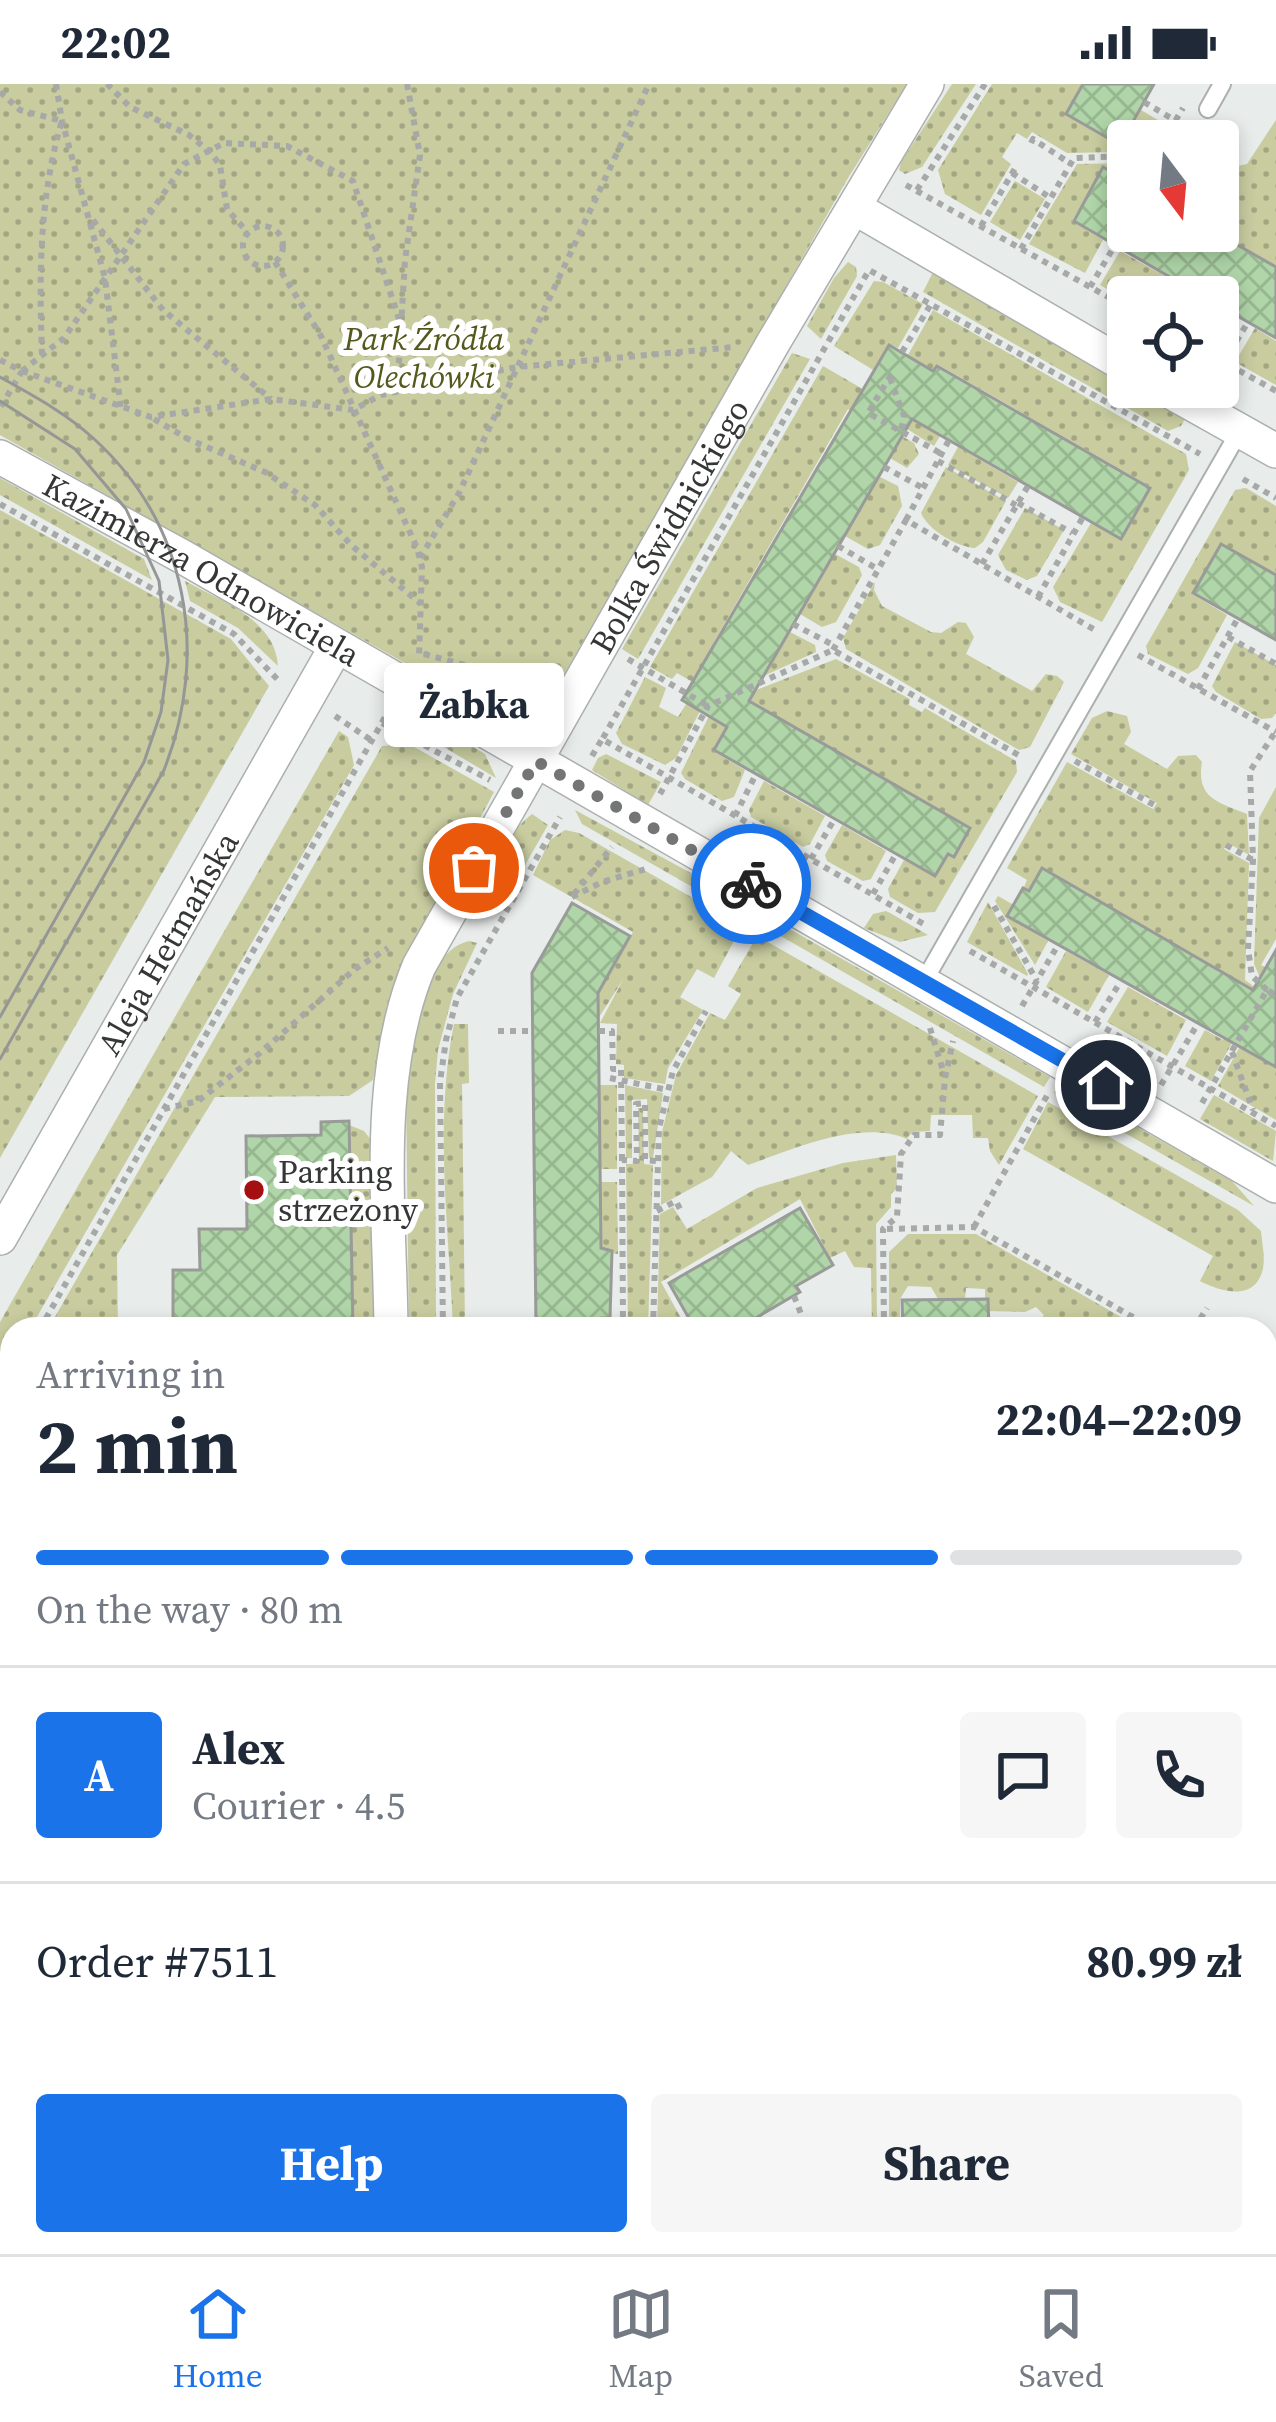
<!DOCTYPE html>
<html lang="en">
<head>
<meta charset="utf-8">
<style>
	:root { --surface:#fff; --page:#f6f6f7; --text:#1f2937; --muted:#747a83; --line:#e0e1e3; --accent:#1a73e8 }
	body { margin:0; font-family:"Source Serif 4",serif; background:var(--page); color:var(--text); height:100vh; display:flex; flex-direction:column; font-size:45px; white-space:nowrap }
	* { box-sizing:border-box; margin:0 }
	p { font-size:39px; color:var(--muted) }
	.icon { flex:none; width:66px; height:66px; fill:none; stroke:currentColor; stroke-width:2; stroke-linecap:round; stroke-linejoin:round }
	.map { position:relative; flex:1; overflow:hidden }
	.panel { position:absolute; left:0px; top:1233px; width:1278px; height:939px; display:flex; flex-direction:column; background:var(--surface); border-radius:36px 36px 0 0; box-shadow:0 6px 18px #0003 }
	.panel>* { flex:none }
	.needle { width:78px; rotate:164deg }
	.controls { position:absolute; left:1107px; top:36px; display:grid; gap:24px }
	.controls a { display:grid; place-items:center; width:132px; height:132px; border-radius:12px; background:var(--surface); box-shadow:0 6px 18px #0003; font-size:60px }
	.pin { position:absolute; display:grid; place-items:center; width:102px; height:102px; color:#fff; margin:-51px; border:6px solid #fff; border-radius:50%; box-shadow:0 3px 12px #0007 }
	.courier { position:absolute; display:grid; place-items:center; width:120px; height:120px; margin:-60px; border:9px solid #1a73e8; border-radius:50%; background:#fff; color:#222; box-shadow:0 3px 15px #0007 }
	.bubble { position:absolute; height:84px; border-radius:12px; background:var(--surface); box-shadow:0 6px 18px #0003; font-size:39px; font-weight:700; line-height:84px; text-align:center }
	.overview em { font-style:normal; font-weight:700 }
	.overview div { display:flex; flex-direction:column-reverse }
	.overview { display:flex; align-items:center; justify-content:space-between; height:204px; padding:0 36px }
	h1 { font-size:78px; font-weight:700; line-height:90px }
	.bar { display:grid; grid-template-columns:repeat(4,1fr); gap:18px 12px; align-content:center; height:144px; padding:0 36px }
	.bar i { height:15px; border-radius:9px; background:var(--line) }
	.bar .current { background:var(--accent) }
	.bar p { grid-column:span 4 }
	.line { display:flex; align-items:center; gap:30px; padding:0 36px; border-top:3px solid var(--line) }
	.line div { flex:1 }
	.round { display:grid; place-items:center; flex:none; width:126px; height:126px; border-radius:12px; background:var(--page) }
	.action { display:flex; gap:24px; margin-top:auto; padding:24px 36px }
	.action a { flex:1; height:138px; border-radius:12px; background:var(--accent); color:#fff; font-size:48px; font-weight:700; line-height:138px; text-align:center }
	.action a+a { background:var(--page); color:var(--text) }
	.status { display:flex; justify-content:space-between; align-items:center; height:84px; padding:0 60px; background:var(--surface); direction:ltr }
	.status svg { height:33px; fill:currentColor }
	.menu { display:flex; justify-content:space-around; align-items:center; height:168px; border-top:3px solid var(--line); background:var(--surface); font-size:33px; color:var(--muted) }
	.menu a { display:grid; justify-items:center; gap:6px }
	.menu .current { color:var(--accent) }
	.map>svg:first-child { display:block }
	.grass { fill:url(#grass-dots) }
	.building { fill:url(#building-cross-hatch); stroke:#999b98; stroke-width:3 }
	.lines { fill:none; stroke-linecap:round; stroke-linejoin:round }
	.service-casing { stroke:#abb0ae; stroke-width:20 }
	.minor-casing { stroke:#abb0ae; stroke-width:36 }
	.path { stroke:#a6a9a7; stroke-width:6; stroke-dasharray:6 6; stroke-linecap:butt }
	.service { stroke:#fff; stroke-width:16 }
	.minor { stroke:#fff; stroke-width:33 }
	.tram { stroke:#959796; stroke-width:3 }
	.done { stroke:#747675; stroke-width:12; stroke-dasharray:0 21.6 }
	.route { stroke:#1a73e8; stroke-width:15 }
	.poi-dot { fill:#a50f12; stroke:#fff; stroke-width:4.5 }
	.labels { text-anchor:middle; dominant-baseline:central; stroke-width:12; stroke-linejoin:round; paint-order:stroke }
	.park-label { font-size:33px; font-style:italic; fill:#55591b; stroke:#fff }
	.street-label { font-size:33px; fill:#353636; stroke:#fff }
	.poi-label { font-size:33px; fill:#353636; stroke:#fff; text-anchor:start }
</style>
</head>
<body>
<div class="status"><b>22:02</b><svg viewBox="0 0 49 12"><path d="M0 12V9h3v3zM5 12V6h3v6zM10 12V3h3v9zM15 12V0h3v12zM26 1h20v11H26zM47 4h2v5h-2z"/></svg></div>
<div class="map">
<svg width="1276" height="2170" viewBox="0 0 1276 2170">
	<defs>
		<pattern id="grass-dots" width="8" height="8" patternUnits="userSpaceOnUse" patternTransform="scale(3)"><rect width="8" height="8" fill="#c8cc9f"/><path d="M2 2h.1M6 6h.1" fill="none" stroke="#a3a682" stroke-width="1.8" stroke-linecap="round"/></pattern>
		<pattern id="building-cross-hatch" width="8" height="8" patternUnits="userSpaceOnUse" patternTransform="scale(3)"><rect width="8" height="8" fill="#afd5a8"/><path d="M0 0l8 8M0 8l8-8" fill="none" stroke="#97b791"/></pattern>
	</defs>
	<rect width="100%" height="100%" fill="#e8ecea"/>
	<g class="grass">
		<path d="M0 0H907L848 94 560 598C544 624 531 638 499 632L0 351Z"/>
		<polygon points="952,0 976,0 922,83 905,90 899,86 901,78"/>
		<polygon points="992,0 1082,0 1068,25 1091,37 1089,44 1120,61 1141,26 1168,42 1157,57 1128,57 1127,68 1067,69 1032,48 1027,55 1017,49 1002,73 1011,80 981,131 945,110 938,86"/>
		<polygon points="1276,36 1276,182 1216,147 1218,77 1233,83 1247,80"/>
		<polygon points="1128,79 1128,97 1103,83 1072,137 1103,156 1085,189 1029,160 1077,80"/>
		<polygon points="1015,97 1045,115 1020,156 990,138"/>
		<polygon points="1120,167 1181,201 1174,213 1128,213 1128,217 1100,201"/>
		<polygon points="848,178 856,183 857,192 821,255 807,242 834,194"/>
		<polygon points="933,188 1128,299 1128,303 1186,333 1181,342 1168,347 923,208"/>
		<polygon points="874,197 883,198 923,220 898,264 889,260 875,282 885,289 883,292 834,262"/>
		<polygon points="933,226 1186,370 1189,386 1102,538 1060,518 1053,503 1091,439 1122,456 1151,403 937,280 907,332 940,352 934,362 904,343 905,332 894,298 897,292 913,300 922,287 921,280 908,271"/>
		<polygon points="1255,244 1276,257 1276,301 1235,278"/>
		<polygon points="792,269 810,275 638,575 622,565"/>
		<polygon points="823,282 873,311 863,330 914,359 919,370 907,384 890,374 900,354 848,325 714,558 766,589 790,548 815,561 816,568 718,613 677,589 672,595 650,583"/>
		<polygon points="958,363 1018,398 1008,414 948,381"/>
		<path d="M946 383 1006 417 983 458 975 464C957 463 928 446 921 429Z"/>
		<polygon points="880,393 898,402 902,422 880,461 868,465 845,452"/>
		<polygon points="0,394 144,475 152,496 0,411"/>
		<polygon points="1246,404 1276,422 1276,490 1221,459 1192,510 1227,531 1198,584 1188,590 1148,570 1146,562 1235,406"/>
		<polygon points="1025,424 1064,446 1037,492 1027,496 1006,486 998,471"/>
		<polygon points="0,426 231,555 269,602 0,1074"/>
		<polygon points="835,470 859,483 862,491 836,538 822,543 800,530"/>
		<path d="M185 497C221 517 275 535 278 582L238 544 190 517Z"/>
		<polygon points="875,498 874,506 882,522 931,548 941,549 958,538 966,539 974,553 966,570 1032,607 1046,590 1057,592 1064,598 1030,663 1019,666 846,565 843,554"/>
		<polygon points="1235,558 1276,581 1276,629 1272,634 1261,635 1216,608 1212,602"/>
		<polygon points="836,575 910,615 909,621 922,628 925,624 1016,677 1017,688 935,828 918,829 890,813 888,805 904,776 935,793 948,771 954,774 970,744 744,614 713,667 745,686 734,713 722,717 685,695 681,689 710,630 751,608"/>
		<polygon points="645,593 666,604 659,623 678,633 688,617 700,627 676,674 665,681 622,660 616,649"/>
		<polygon points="405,622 485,670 496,694 405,640 401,627"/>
		<path d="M1107 627 1127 632 1131 648 1124 660 1167 685 1178 672 1196 671 1202 678C1196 714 1217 718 1247 730L1249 771 1228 759 1224 765 1249 779 1245 896 1256 904 1255 917 1211 997 1185 982 1205 946 1223 956 1252 905 1042 783 1028 807 1024 803 1027 796 1007 784 1067 678 1153 725 1157 719 1071 670 1092 634Z"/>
		<polygon points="339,647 348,653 354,681 30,1245 12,1245 12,1276 0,1297 0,1238"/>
		<polygon points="409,660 494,708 398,888 387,921 373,996 349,1012 215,1013 117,1171 118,1245 48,1245 382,662"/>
		<polygon points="606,670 661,698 648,721 592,686 598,674"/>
		<polygon points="764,697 825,732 810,760 803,763 751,733 749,726"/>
		<polygon points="1276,703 1276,855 1261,881 1276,890 1261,896 1254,880 1259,734"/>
		<polygon points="575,726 737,814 745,824 745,833 582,740"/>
		<path d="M532 730 548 741 499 826 483 817C480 788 509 748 532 730Z"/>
		<polygon points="842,741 886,767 871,795 863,797 827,777 825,771"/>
		<polygon points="565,746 579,749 742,842 714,894 697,885 680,913 703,926 668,984 665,1000 624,994 624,981 616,980 617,940 600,939 624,894 596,938 583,938 633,848 533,791 550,756"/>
		<polygon points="998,812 1012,820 1007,832 1048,857 1035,881 995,817"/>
		<polygon points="988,818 1028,890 1027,892 967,858"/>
		<polygon points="886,827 890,829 928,851 900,858 864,844 873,830"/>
		<polygon points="773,840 786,843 1050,993 1044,1003 765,843"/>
		<path d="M757 852 1038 1012 999 1081 990 1067 988 1054H973L972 1031H931L930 1047 912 1048 907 1055C860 1035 794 1065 748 1081L731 1067 712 1093 661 1121 662 1048 676 991 710 929 725 936 741 910 728 902Z"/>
		<path d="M469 857 477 859 453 910 438 966 435 1000 436 1245H409L406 1006C410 965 422 867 469 857Z"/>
		<polygon points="1066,867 1109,891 1088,928 1046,903"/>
		<polygon points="1128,903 1186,936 1167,972 1107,938"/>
		<polygon points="1276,914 1276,1036 1218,1002 1266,916"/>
		<path d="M454 940H468L469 999 462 1000 465 1245H453C449 1145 434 1038 454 940Z"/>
		<polygon points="1059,999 1232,1097 1254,1122 1054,1009"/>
		<polygon points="598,1001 617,1001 617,1085 600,1085"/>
		<polygon points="625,1001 663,1009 653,1074 649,1074 647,1015 632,1016 632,1074 626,1074"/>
		<polygon points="1214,1011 1276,1047 1273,1077 1200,1035"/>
		<path d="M1048 1018 1238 1126 1261 1147C1262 1159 1266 1177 1262 1188 1253 1218 1219 1207 1200 1197L1213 1172 1023 1065Z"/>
		<polygon points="638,1024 643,1024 644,1080 653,1081 648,1245 628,1245 626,1080 639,1080"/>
		<polygon points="349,1041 364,1047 371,1056 376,1245 353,1245"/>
		<polygon points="896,1071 897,1104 891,1110 891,1123 876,1140 877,1245 872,1245 871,1184 854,1183 845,1167 830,1174 800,1115 661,1198 687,1245 657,1245 660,1130 673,1123 687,1145 757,1104 843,1079"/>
		<polygon points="601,1098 617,1098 618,1170 601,1168"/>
		<polygon points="908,1150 976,1150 1142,1245 1043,1245 1037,1239 1044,1231 1036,1223 1025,1228 985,1227 985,1205 966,1204 965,1215 938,1215 931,1203 908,1202 900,1215 900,1245 889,1245 889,1168"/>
		<polygon points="12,1309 12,1446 8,1446 0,1460 0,1331"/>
		<polygon points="12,1463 8,1655 0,1655 0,1485"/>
		<polygon points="1266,1989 1276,1989 1276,2104 1266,2107"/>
		<polygon points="103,2160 206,2160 209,2170 103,2170"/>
	</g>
	<g class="building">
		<polygon points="1083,0 1154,0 1120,61 1066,30"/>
		<polygon points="1103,83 1128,98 1128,147 1213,147 1276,183 1276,254 1218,221 1218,213 1204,213 1074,137"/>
		<polygon points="889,261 933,287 937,282 1150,404 1121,455 912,335 749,617 970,744 954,773 948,770 935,792 714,666 727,643 682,616"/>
		<polygon points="1221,460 1276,491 1276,556 1193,509"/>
		<polygon points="1042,784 1253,906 1276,866 1276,983 1007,832 1023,804 1029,807"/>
		<polygon points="572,819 630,852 598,909 601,1164 612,1167 610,1234 602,1234 602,1245 536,1245 532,889"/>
		<polygon points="349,1037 353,1245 173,1245 173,1186 200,1186 199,1145 247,1145 246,1052 321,1051 321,1038"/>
		<polygon points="800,1124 833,1181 796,1202 800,1208 737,1245 695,1245 669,1199"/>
		<polygon points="988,1215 989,1245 903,1245 902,1216"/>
	</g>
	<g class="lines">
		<g class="service-casing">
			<g id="service">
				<polyline points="1208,25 1222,0"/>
				<polyline points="924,897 1239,348"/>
				<polyline points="1266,1570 1276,1570"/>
			</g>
		</g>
		<g class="minor-casing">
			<g id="minor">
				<polyline points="855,124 1128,283"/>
				<polyline points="1162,303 1276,367"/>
				<path id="s1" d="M0 373 183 473 1276 1102"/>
				<path id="s2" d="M0 1154 336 563"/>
				<path id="s3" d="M391 1245C390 1127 373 993 419 882L773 259 927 0"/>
				<polyline points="1266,1940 1276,1940"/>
				<polyline points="60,2160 60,2170"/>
				<polyline points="398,2170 398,2160"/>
			</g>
		</g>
		<g class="path">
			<polyline points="56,0 62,37 105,194 121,325"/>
			<polyline points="107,0 130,23 189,51 209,67 220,81 227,125 247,148"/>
			<path d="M0 8 20 26 62 37C39 113 39 193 42 271"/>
			<polyline points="1144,18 1176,37"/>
			<polyline points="1163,57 1183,24"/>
			<polyline points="1031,59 1033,55 1071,80"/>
			<polyline points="1012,89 1051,114"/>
			<polyline points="906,101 1128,224"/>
			<polyline points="917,106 985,0"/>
			<polyline points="93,136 163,226 271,315"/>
			<circle cx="263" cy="162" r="20"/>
			<polyline points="981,142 1017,81"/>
			<polyline points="1021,165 1074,74 1128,72"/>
			<polyline points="275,178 321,252 417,464 422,483 419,573"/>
			<polyline points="1090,203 1115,161"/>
			<polyline points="1187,213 1191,205"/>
			<polyline points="902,268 931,220"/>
			<polyline points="1218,275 1276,307"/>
			<polyline points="0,276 22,287 0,324"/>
			<polyline points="1224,278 1248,238"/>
			<polyline points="22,287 151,333 271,315 353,326 381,311 517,283 734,263"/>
			<polyline points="22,287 64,254 184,80 224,59 287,62 353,97 400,238"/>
			<polyline points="891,291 868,329 942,370"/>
			<polyline points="890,294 904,332 901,347"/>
			<polyline points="381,311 399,278 405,176 420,71 407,0"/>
			<polyline points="154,335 188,355 265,388 315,421 351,461 421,520"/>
			<polyline points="938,377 1016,421"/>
			<polyline points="884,383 923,404"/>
			<polyline points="1243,395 1276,414"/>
			<polyline points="1018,419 1072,449"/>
			<polyline points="0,420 234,550 278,596"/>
			<polyline points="906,436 949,356"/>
			<polyline points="838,462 876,484"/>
			<polyline points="420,474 459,409 649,0"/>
			<polyline points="982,480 1028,402"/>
			<polyline points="1038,513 1083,433"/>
			<polyline points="793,540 835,562"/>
			<polyline points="1228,553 1276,580"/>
			<polyline points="833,566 906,436 1095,546"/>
			<polyline points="424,570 539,601"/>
			<polyline points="1138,571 1276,648"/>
			<polyline points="628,575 708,622"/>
			<polyline points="1198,605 1238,534"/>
			<polyline points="335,632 371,656"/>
			<polyline points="382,639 490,696"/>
			<polyline points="603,654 869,186 1200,370"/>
			<polyline points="592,672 602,655 927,842"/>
			<polyline points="1075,677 1156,722"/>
			<polyline points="660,710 708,622 833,566 1022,673"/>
			<polyline points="735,732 756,690"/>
			<polyline points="1226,761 1253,776"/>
			<polyline points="811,775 835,734"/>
			<polyline points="574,810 612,763"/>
			<polyline points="873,810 896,770"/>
			<polyline points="572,813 602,798 649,784"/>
			<polyline points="994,822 1037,897"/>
			<polyline points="970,867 1276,1042"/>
			<polyline points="1267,906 1252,892 1248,865 1253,776 1250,687 1276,647"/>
			<polyline points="1022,922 1058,861"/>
			<polyline points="1095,938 1121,897"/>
			<polyline points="930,944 944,990"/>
			<polyline points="498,947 533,947"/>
			<polyline points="599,947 612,947 613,985 621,985 622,1076"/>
			<polyline points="1232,968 1253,1026"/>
			<polyline points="610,994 668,1006"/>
			<polyline points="1161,1001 1197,941"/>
			<polyline points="1202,1019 1267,906 1276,911"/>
			<polyline points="164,1025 198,1017 260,969 355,885 388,864"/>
			<polyline points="657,1127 676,1117 682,1129"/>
			<polyline points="974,1143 1049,1008"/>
			<polyline points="887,1145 974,1143 1154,1245"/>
			<polyline points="794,1212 807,1245"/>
			<polyline points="744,1241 747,1245"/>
			<polyline points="40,1245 389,626"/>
			<polyline points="443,1245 440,998 446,956 457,914 560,733"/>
			<polyline points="623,1245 622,1076 637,1077 636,1020 645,1019 645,1076 657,1077"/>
			<polyline points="653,1245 659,1044 673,987 706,927"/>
			<polyline points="884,1245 883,1145 897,1133 901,1070 914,1051 940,1051 945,994 953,957"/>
			<polyline points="1194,1245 1207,1224"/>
			<polyline points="0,1316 12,1295"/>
			<polyline points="0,1446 12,1449"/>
			<polyline points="0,1474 12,1452"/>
			<polyline points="11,1754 12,1754"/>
			<polyline points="11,1826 12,1826"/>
			<polyline points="1266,1868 1276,1867"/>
			<polyline points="0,2022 12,2011 12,1879"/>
			<polyline points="0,2048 12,2049"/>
			<polyline points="1266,2110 1276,2107"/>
			<polyline points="204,2160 213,2170"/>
			<polyline points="1234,2160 1234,2170"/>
			<polyline points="341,2170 350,2160"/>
			<polyline points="601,2170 606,2166 742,2167"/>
			<polyline points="739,2170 742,2167 1088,2163 1093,2170"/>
		</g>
		<use href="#service" class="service"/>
		<use href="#minor" class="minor"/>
		<g class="tram">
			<path d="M0 293C32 311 66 329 93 354 188 440 210 569 164 686L0 975"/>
			<polyline points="0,317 75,365 126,425 159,497 168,576 161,628 144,678 0,933"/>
		</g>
	</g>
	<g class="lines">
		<polyline class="done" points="474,784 536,677 751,800"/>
		<polyline class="route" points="751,800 1106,1001"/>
	</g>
	<circle class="poi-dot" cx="254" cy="1106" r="12"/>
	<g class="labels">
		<g class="park-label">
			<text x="424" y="254">Park Źródła<tspan x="424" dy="38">Olechówki</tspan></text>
		</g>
		<g class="street-label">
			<text stroke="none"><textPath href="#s3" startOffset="873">Bolka Świdnickiego</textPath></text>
			<text stroke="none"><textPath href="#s1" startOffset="231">Kazimierza Odnowiciela</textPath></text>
			<text stroke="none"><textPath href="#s2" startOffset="339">Aleja Hetmańska</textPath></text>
		</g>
		<g class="poi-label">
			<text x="278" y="1087">Parking<tspan x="278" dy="38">strzeżony</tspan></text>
		</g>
	</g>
</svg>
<div class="controls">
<a><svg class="needle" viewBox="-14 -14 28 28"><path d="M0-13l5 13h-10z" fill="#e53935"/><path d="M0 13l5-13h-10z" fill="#747a83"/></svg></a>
<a><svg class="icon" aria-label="locate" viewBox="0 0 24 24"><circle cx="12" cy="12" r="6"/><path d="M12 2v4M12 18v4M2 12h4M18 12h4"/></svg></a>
</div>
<div class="pin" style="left:474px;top:784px;background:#ea580c"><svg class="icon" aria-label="bag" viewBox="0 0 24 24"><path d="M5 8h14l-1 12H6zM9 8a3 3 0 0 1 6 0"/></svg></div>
<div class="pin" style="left:1106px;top:1001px;background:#1f2937"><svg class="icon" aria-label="home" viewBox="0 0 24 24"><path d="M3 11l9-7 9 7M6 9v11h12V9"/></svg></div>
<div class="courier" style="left:751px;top:800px"><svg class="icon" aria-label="bike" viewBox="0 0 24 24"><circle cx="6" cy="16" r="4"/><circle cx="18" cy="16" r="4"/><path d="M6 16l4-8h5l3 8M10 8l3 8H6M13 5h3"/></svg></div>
<div class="bubble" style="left:384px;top:579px;width:180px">Żabka</div>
<section class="panel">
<div class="overview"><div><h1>2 min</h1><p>Arriving in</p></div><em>22:04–22:09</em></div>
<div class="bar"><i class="current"></i><i class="current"></i><i class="current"></i><i></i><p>On the way · 80 m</p></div>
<div class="line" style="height:216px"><b class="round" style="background:var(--accent);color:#fff">A</b><div><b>Alex</b><p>Courier · 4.5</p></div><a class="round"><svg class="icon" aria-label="chat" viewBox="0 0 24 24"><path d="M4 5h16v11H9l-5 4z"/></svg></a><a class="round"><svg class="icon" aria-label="phone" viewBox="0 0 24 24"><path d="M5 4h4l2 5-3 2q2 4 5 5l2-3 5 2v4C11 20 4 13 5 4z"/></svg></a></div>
<div class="line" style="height:156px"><div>Order #7511</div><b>80.99 zł</b></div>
<div class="action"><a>Help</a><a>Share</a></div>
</section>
</div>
<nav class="menu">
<a class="current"><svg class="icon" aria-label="home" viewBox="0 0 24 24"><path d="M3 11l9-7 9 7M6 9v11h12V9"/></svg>Home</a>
<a><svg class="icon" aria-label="map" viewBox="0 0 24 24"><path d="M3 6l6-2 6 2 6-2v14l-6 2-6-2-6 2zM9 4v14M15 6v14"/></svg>Map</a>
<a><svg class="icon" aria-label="saved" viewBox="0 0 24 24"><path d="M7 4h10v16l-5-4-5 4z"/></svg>Saved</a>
</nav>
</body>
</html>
